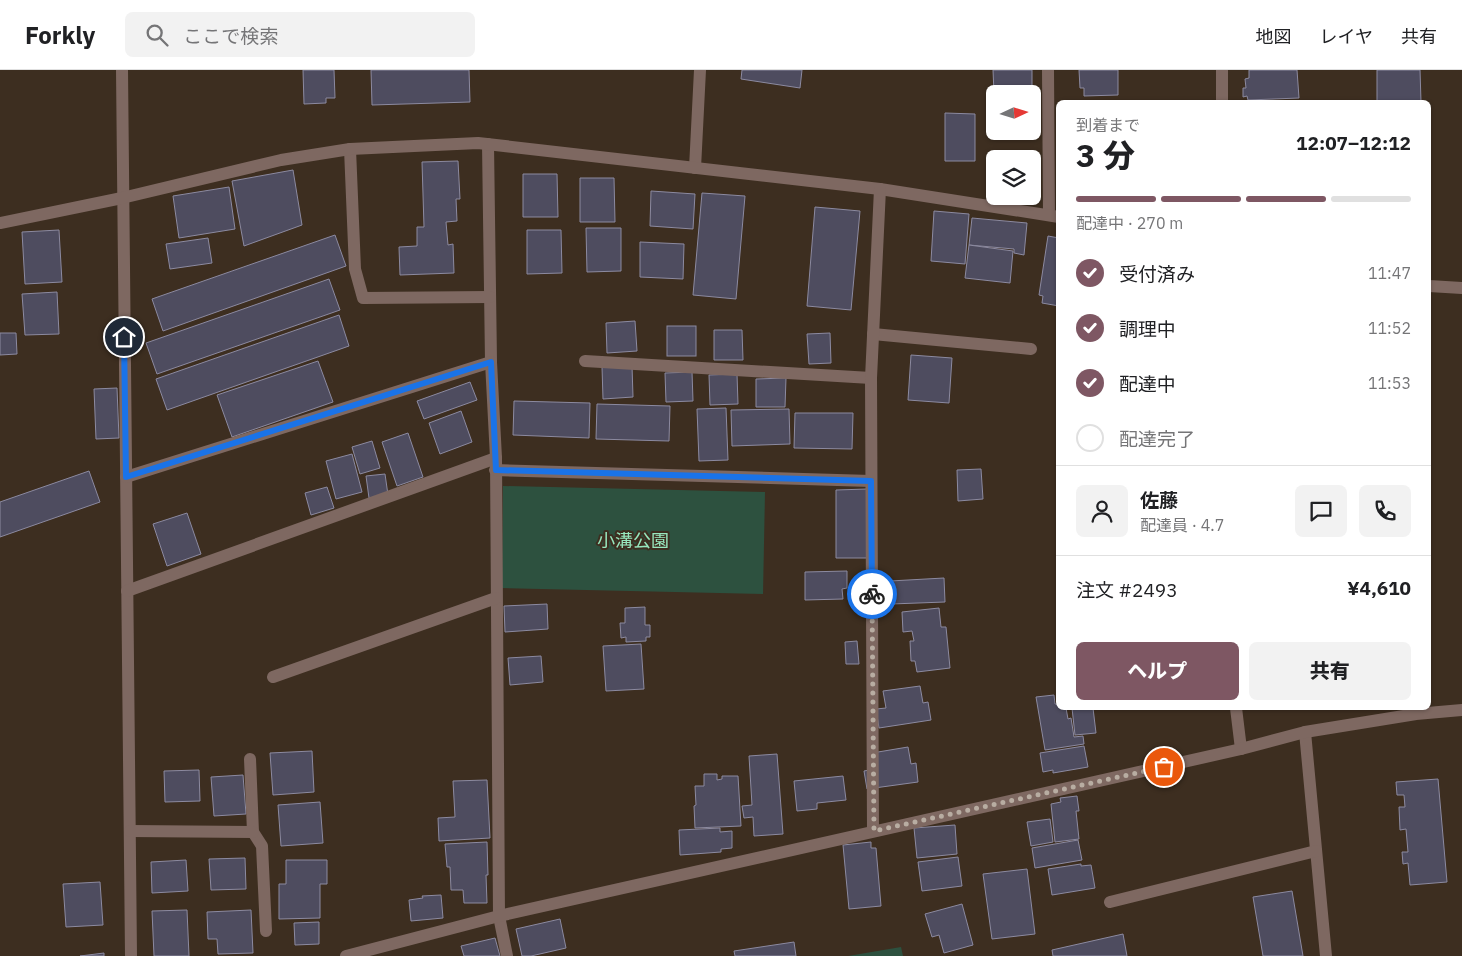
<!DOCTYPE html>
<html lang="ja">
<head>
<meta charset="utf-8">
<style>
	:root { --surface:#fff; --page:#f2f2f2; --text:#202124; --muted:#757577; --line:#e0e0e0; --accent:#7e5763 }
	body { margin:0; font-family:"IBM Plex Sans","Noto Sans JP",sans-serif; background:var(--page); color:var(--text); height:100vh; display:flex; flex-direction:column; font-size:19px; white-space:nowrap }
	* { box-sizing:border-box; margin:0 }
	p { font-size:16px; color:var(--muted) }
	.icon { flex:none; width:28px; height:28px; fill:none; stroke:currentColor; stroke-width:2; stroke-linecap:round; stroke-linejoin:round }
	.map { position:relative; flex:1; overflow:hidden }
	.drawer { position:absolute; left:1056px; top:30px; width:375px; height:610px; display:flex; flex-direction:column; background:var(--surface); border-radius:8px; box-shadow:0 1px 4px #0004 }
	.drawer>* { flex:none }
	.needle { width:32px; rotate:86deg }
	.controls { position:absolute; left:986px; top:15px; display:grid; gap:10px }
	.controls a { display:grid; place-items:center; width:55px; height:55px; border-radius:8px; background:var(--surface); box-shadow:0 1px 4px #0004; font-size:25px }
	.pin { position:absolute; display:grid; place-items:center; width:42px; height:42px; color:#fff; margin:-21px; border:2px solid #fff; border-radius:50%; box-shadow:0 1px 5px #0007 }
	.courier { position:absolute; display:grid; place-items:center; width:50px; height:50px; margin:-25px; border:4px solid #1a73e8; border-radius:50%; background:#fff; color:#222; box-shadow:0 1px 6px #0007 }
	.overview em { font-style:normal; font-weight:800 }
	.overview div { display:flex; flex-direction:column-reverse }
	.overview { display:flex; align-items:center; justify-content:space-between; height:85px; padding:0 20px }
	h1 { font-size:32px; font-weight:800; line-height:38px }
	.bar { display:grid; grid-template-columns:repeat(4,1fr); gap:8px 5px; align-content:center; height:60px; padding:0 20px }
	.bar i { height:6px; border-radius:4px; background:var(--line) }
	.bar .active { background:var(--accent) }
	.bar p { grid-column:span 4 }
	.line { display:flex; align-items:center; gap:12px; padding:0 20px; border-top:1px solid var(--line) }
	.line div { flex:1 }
	.round { display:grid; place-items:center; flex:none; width:52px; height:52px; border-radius:8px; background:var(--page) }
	ol { padding:0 20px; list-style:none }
	li { display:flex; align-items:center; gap:15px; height:55px }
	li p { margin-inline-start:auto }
	li .icon { padding:5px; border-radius:50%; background:var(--accent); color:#fff; stroke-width:4 }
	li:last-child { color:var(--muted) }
	li i { width:28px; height:28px; border:2px solid var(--line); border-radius:50% }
	.button { display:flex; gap:10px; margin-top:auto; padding:10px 20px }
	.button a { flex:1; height:58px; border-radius:8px; background:var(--accent); color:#fff; font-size:20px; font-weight:800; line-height:58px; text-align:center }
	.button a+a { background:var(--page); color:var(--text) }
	header { display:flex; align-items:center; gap:30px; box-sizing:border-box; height:70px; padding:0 25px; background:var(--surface); border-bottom:1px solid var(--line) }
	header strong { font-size:24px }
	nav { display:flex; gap:28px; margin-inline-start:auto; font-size:18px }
	.search { width:350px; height:45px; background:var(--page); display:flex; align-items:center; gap:12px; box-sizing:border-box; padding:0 18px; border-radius:8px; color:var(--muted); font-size:19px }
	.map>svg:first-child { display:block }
	.green { fill:#2d513f }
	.building { fill:#4e4c5f; stroke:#8c8aa0 }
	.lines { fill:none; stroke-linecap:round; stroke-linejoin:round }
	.minor { stroke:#7e6861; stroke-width:12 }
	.done { stroke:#b8ada2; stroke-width:5; stroke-dasharray:0 9 }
	.route { stroke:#1a73e8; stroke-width:6 }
	.labels { text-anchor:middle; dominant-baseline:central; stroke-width:4; stroke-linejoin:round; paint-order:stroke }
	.park-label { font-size:18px; fill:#97e7be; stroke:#3d2e20 }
</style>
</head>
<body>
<header>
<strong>Forkly</strong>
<div class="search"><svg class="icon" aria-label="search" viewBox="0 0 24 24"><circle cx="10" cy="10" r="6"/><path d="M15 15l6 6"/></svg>ここで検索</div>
<nav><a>地図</a><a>レイヤ</a><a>共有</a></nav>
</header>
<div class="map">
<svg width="1462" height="886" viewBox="0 0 1462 886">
	<rect width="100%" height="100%" fill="#3d2e20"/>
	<g class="green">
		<polygon points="503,416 765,422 763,524 502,518"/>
		<polygon points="901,877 903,886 848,886"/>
	</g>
	<g class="building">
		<polygon points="303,0 334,0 335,28 326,28 326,33 304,34"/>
		<polygon points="371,0 469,0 470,32 372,35"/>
		<polygon points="742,0 802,0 800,18 741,9"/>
		<polygon points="993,0 1032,0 1032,21 994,23"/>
		<polygon points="1079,0 1118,0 1118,25 1084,26 1084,18 1080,18"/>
		<polygon points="1249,0 1297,0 1299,28 1248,30 1247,26 1243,27 1243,18 1246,18 1245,9 1249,8"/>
		<polygon points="1377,0 1420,0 1421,32 1377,32"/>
		<polygon points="945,43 975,44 975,91 945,91"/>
		<polygon points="458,91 460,129 456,129 457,151 446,152 448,175 453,174 454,203 400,205 399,177 417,176 417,157 424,157 422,92"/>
		<polygon points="293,100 302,155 244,176 232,111"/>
		<polygon points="523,104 557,104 558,147 523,147"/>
		<polygon points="580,108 614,108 615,152 580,152"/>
		<polygon points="229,117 235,159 179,168 173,126"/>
		<polygon points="651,121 695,124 693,159 650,156"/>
		<polygon points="702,123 745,126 736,229 693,225"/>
		<polygon points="815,137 860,141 851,240 807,236"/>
		<polygon points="934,141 969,144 965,194 931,191"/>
		<polygon points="972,148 1027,153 1024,185 1014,183 1014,179 969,175"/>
		<polygon points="586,158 621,158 621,201 587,202"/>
		<polygon points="59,160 62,212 25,214 22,162"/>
		<polygon points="527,160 561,160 562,203 527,204"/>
		<polygon points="335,165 346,196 163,261 152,229"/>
		<polygon points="1048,166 1059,168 1059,236 1042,233 1043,226 1039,225"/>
		<polygon points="208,168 212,193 170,199 166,174"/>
		<polygon points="640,172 684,174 683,209 640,207"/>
		<polygon points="969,175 1013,181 1010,213 965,208"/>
		<polygon points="329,209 340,240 157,304 146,273"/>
		<polygon points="57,222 59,264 25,265 22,224"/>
		<polygon points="339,245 349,276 167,340 156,309"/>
		<polygon points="635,251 637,281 607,283 606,253"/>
		<rect x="667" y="256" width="29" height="30"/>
		<polygon points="714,260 742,260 743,290 714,290"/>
		<polygon points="0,263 16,263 17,284 0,285"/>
		<polygon points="830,263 831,293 809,294 807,264"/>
		<polygon points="911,285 952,288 949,333 908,330"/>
		<polygon points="318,291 333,332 232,367 217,325"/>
		<polygon points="632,296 633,327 603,329 602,297"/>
		<polygon points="692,302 693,331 666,332 665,303"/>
		<polygon points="737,304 738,334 710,335 709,305"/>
		<polygon points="786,308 785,337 756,337 756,309"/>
		<polygon points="470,312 477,330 424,349 417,331"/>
		<polygon points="117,318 119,368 96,369 94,319"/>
		<polygon points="514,331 590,333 589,368 513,365"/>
		<polygon points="597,334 670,336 669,371 596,369"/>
		<polygon points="726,338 728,390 699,391 697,339"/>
		<polygon points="789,339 790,374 732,376 731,340"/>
		<polygon points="461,341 472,372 440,384 429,353"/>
		<polygon points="795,343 853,343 852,379 794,378"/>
		<polygon points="408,363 423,407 397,416 382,372"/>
		<polygon points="372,371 380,398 360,404 352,377"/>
		<polygon points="352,384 362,422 336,429 326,391"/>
		<polygon points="981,399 983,429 958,431 957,400"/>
		<polygon points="89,401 100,432 0,467 0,432"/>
		<polygon points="385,404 388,425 369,428 366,406"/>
		<polygon points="327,417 334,438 311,445 305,423"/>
		<polygon points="867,419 867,488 836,488 836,420"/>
		<polygon points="187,443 201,484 167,496 153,454"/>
		<polygon points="847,501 847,518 842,519 843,529 805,530 805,502"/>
		<polygon points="944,508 945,532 891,534 890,511"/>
		<polygon points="547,534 548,559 505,562 504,536"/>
		<polygon points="645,537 645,555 650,555 650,567 646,567 646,571 626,572 626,567 621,568 620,553 625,553 625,538"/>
		<polygon points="939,538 941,557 946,557 950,598 917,602 915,591 911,591 910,571 914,571 912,561 903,562 902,542"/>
		<polygon points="857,571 859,594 846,594 845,572"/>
		<polygon points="641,574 644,619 606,621 603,576"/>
		<polygon points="541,586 543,612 510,615 508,588"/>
		<polygon points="920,616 923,633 928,632 931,650 879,658 876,639 886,638 883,621"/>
		<polygon points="1054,625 1055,634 1059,634 1059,638 1066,638 1068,649 1071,648 1074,667 1083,666 1084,674 1045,680 1036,627"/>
		<polygon points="1072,638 1093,638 1096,663 1075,665"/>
		<polygon points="1084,676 1088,697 1053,703 1053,700 1043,702 1040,683"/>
		<polygon points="908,677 911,694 916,693 918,712 867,719 864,701 874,699 872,683"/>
		<polygon points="312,681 314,722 273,725 270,683"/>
		<polygon points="777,684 783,764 754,766 753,747 744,748 742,736 752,735 749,686"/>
		<polygon points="199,700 200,731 165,732 164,701"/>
		<polygon points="704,704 717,704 717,710 722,709 722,706 738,706 741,756 695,758 694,736 696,735 695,716 704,716"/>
		<polygon points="243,705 246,744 214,746 211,707"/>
		<polygon points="843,706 846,730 817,733 817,739 797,741 794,711"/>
		<polygon points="1438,709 1447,812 1410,815 1408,793 1403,794 1402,782 1408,782 1406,759 1400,760 1399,737 1405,737 1404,725 1397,725 1396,712"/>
		<polygon points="487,710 490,768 439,771 438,748 455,747 453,711"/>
		<polygon points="1077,726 1079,741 1076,741 1079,769 1055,772 1051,734 1061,732 1060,728"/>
		<polygon points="320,732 323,773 281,776 278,735"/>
		<polygon points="1050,749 1053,772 1031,776 1027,752"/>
		<polygon points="955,755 957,784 917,788 914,758"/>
		<polygon points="720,758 720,762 732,761 732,778 721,779 721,782 680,785 679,760"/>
		<polygon points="1078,770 1082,790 1035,798 1032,778"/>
		<polygon points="487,772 488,805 486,805 487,833 464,833 463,820 451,820 450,797 447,797 445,774"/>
		<polygon points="871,772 871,778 876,778 881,836 849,839 843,775"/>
		<polygon points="958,787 962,816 922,821 918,792"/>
		<polygon points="245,788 246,819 211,820 209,789"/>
		<polygon points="186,790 188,821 152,823 151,792"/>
		<polygon points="286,790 327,790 327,814 320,814 320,848 279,849 279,814 286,814"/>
		<polygon points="1081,794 1081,796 1091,795 1095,818 1052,825 1048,799"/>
		<polygon points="1027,799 1035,864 992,869 983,804"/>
		<polygon points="100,812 103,855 66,857 63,814"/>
		<polygon points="1292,821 1303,886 1263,886 1253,827"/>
		<polygon points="441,825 443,848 411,851 409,830 423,828 422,826"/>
		<polygon points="962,834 973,875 944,883 939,865 932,867 925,844"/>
		<polygon points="187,840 189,886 154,886 152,841"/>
		<polygon points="251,840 253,883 218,884 217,869 208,869 207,842"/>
		<polygon points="560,849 566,878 531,886 522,886 516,859"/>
		<polygon points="319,852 319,874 295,875 294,853"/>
		<polygon points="1123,864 1127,886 1053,886 1052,880"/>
		<polygon points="495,868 500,886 464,886 461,876"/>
		<polygon points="794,872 796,886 735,886 734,881"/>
		<polygon points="104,883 104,886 80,886"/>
	</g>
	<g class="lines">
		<g class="minor">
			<polyline points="122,0 131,886"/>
			<polyline points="1048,0 1049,145"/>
			<polyline points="1222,0 1222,32"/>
			<polyline points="488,74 491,292 496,388 499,846 507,886"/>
			<polyline points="350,79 355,199 363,228 490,227"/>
			<polyline points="695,98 700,0"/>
			<polyline points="0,153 122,128 281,90 350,79 478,73 880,119 1059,147"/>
			<polyline points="1429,216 1462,218"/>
			<polyline points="873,264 1031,279"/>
			<polyline points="585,291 871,308"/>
			<polyline points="495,400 871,411"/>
			<polyline points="126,407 491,292"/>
			<polyline points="127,521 496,388"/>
			<polyline points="273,607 496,528"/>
			<polyline points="1236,638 1241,679"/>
			<polyline points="1305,662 1326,886"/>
			<polyline points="250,689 253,762 262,776 266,861"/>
			<polyline points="130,761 253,762"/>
			<polyline points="873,761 871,308 880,119"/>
			<polyline points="1110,832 1316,781"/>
			<polyline points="346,886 499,846 1241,679 1305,662 1416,644 1462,640"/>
		</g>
	</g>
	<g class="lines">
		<polyline class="done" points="872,524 874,761 1164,697"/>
		<polyline class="route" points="124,267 126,407 491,292 496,400 871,411 872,524"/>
	</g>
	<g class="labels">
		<g class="park-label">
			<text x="633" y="470">小溝公園</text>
		</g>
	</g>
</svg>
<div class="controls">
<a><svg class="needle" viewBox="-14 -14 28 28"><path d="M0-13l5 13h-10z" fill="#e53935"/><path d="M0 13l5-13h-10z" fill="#757577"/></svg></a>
<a><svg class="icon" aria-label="layers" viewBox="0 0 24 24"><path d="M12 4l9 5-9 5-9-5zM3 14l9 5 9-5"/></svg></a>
</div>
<div class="pin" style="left:1164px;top:697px;background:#ea580c"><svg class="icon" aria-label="bag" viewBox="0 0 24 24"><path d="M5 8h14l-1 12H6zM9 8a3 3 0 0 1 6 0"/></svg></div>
<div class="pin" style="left:124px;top:267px;background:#1f2937"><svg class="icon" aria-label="home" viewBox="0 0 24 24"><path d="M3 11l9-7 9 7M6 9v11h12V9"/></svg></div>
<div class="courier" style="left:872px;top:524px"><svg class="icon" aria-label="bike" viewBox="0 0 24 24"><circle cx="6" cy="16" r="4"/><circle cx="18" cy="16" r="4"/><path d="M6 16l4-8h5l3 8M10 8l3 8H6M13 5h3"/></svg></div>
<section class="drawer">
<div class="overview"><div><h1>3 分</h1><p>到着まで</p></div><em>12:07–12:12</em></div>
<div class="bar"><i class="active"></i><i class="active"></i><i class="active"></i><i></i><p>配達中 · 270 m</p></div>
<ol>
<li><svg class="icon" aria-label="check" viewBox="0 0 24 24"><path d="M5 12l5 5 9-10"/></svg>受付済み<p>11:47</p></li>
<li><svg class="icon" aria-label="check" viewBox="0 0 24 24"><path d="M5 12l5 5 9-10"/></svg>調理中<p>11:52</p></li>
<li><svg class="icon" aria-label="check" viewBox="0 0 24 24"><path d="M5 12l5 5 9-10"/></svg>配達中<p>11:53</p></li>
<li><i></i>配達完了</li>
</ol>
<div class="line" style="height:90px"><a class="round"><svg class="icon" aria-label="person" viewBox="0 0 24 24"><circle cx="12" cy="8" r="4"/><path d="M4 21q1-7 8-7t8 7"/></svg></a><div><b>佐藤</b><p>配達員 · 4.7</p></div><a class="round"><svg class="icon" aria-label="chat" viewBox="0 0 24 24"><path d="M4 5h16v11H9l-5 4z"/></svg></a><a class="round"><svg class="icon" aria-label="phone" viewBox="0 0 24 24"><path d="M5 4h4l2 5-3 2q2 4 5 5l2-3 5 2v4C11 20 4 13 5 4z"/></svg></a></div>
<div class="line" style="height:65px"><div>注文 #2493</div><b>¥4,610</b></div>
<div class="button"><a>ヘルプ</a><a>共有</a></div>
</section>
</div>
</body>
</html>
